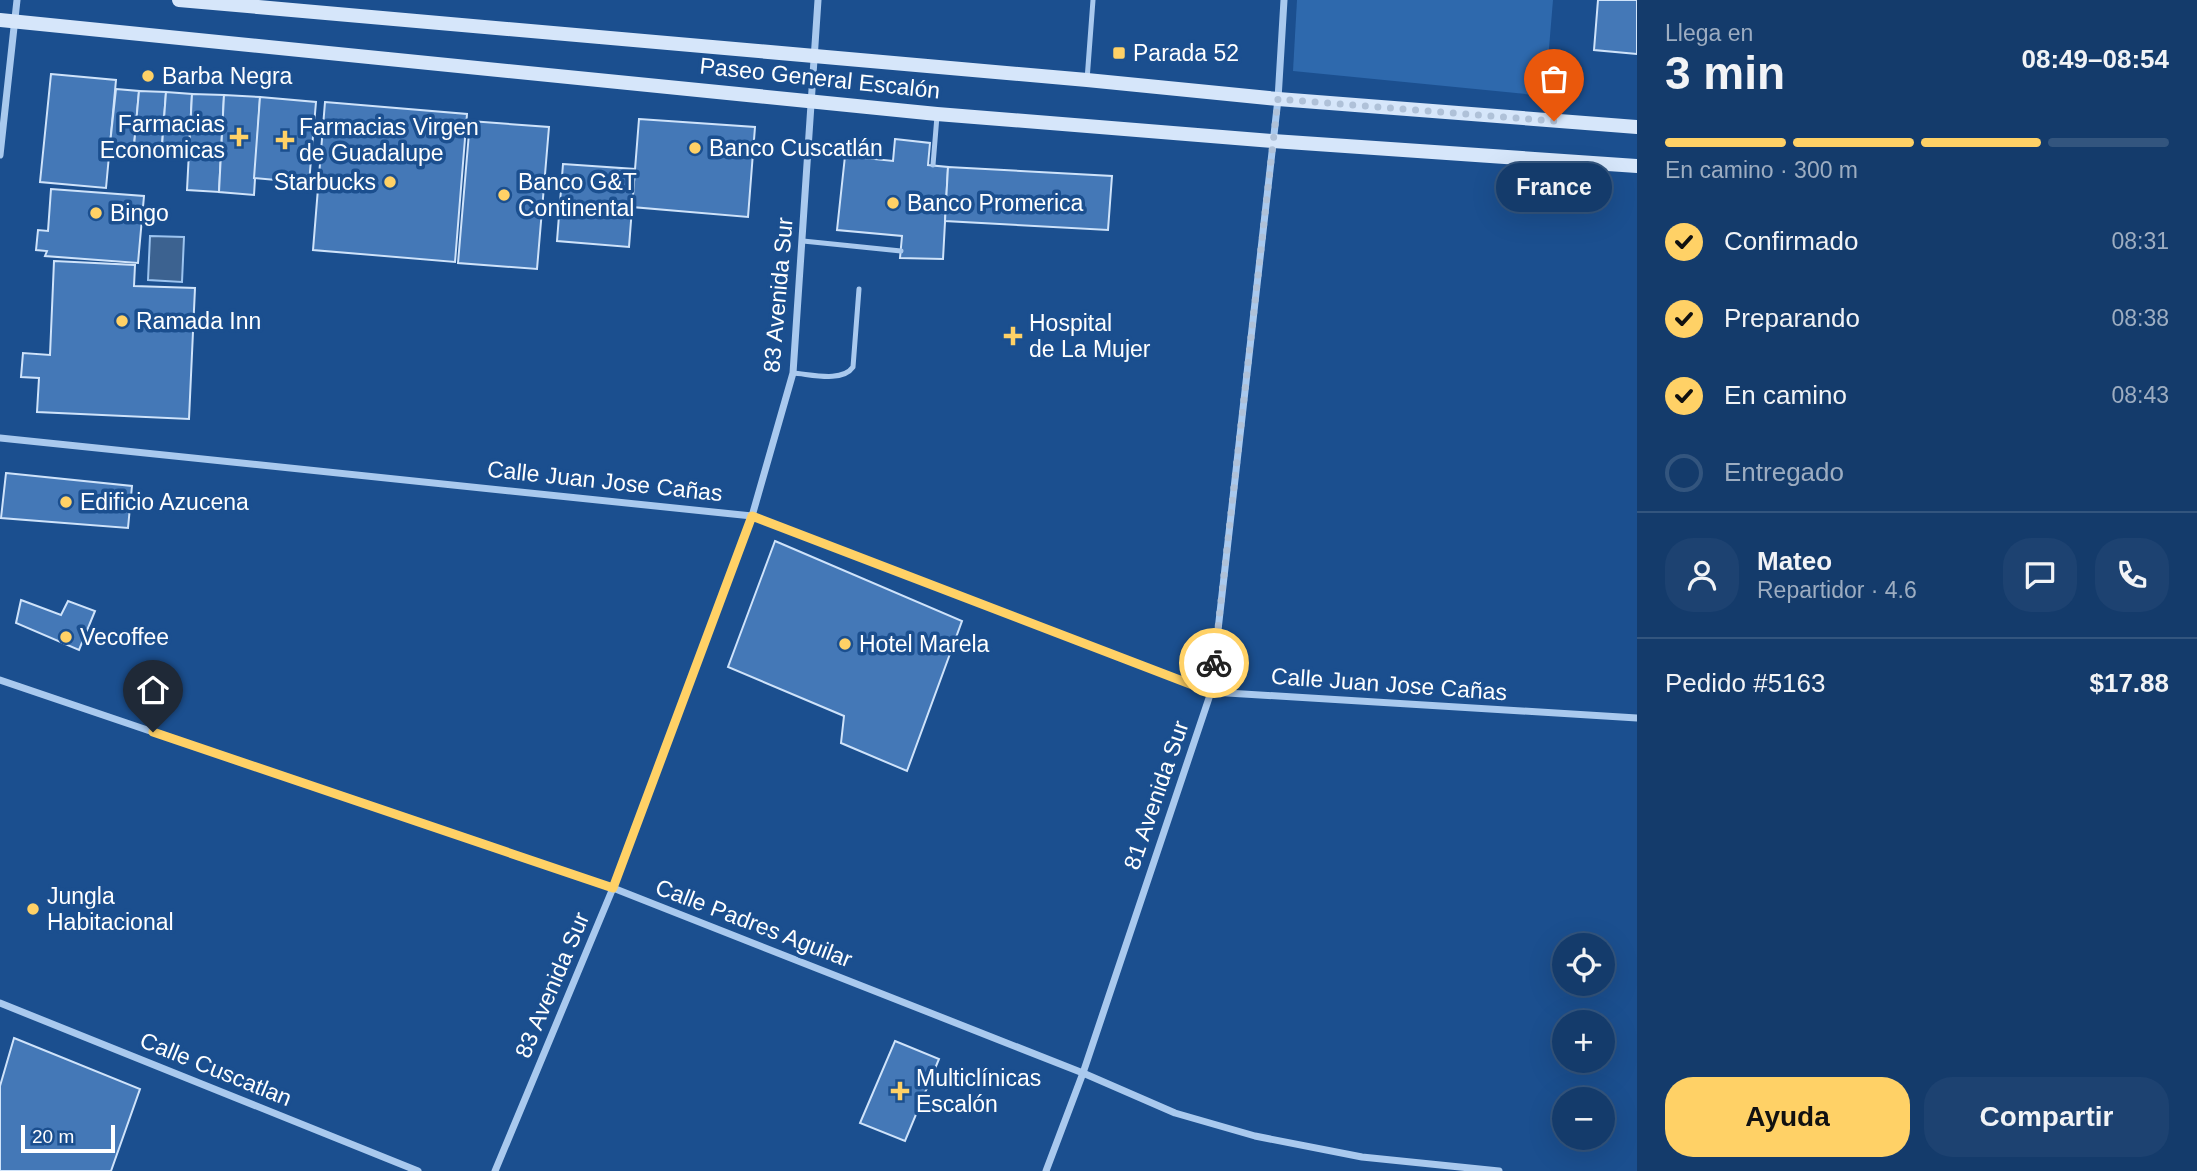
<!DOCTYPE html>
<html lang="es">
<head>
<meta charset="utf-8">
<style>
	:root { --surface:#143b6b; --page:#1d4271; --text:#f1f3f6; --muted:#9dadc1; --line:#33557e; --accent:#ffd166 }
	body { margin:0; font-family:Helvetica,sans-serif; background:var(--page); color:var(--text); height:100vh; display:flex; flex-direction:column; font-size:26px; white-space:nowrap }
	* { box-sizing:border-box; margin:0 }
	p { font-size:23px; color:var(--muted) }
	.icon { flex:none; width:38px; height:38px; fill:none; stroke:currentColor; stroke-width:2; stroke-linecap:round; stroke-linejoin:round }
	.map { position:relative; flex:1; overflow:hidden }
	.details { display:flex; flex-direction:column; background:var(--surface); width:560px }
	.details>* { flex:none }
	.buttons { position:absolute; left:1552px; top:933px; display:grid; gap:14px }
	.buttons a { display:grid; place-items:center; width:63px; height:63px; border-radius:50%; background:var(--surface); box-shadow:0 7px 28px #0002,0 0 0 2px var(--line); font-size:35px }
	.scale { position:absolute; left:21px; bottom:18px; width:94px; box-sizing:border-box; padding-left:7px; border:4px solid #fff; border-top:0; font-size:19px; line-height:24px; white-space:nowrap; color:#fff; -webkit-text-stroke:5px #1b4f8f; paint-order:stroke }
	.pin { position:absolute; display:grid; place-items:center; width:60px; height:60px; color:#fff; margin:-72px -30px; border-radius:50% 50% 50% 0; rotate:-45deg; box-shadow:0 0 7px #0007 }
	.pin .icon { rotate:45deg }
	.courier { position:absolute; display:grid; place-items:center; width:70px; height:70px; margin:-35px; border:5px solid #ffd166; border-radius:50%; background:#fff; color:#222; box-shadow:0 2px 9px #0007 }
	.bubble { position:absolute; height:49px; border-radius:24px; background:var(--surface); box-shadow:0 7px 28px #0002,0 0 0 2px var(--line); font-size:23px; font-weight:800; line-height:49px; text-align:center }
	.overview em { font-style:normal; font-weight:800 }
	.overview div { display:flex; flex-direction:column-reverse }
	.overview { display:flex; align-items:center; justify-content:space-between; height:119px; padding:0 28px }
	h1 { font-size:46px; font-weight:800; line-height:52px }
	.bar { display:grid; grid-template-columns:repeat(4,1fr); gap:10px 7px; align-content:center; height:84px; padding:0 28px }
	.bar i { height:9px; border-radius:5px; background:var(--line) }
	.bar .active { background:var(--accent) }
	.bar p { grid-column:span 4 }
	.line { display:flex; align-items:center; gap:18px; padding:0 28px; border-top:2px solid var(--line) }
	.line div { flex:1 }
	.round { display:grid; place-items:center; flex:none; width:74px; height:74px; border-radius:28px; background:var(--page) }
	ol { padding:0 28px; list-style:none }
	li { display:flex; align-items:center; gap:21px; height:77px }
	li p { margin-inline-start:auto }
	li .icon { padding:7px; border-radius:50%; background:var(--accent); color:#111; stroke-width:4 }
	li:last-child { color:var(--muted) }
	li i { width:38px; height:38px; border:4px solid var(--line); border-radius:50% }
	.cta { display:flex; gap:14px; margin-top:auto; padding:14px 28px }
	.cta a { flex:1; height:80px; border-radius:28px; background:var(--accent); color:#111; font-size:28px; font-weight:800; line-height:80px; text-align:center }
	.cta a+a { background:var(--page); color:var(--text) }
	main { display:flex; flex:1; min-height:0 }
	.map>svg:first-child { display:block }
	.green { fill:#2e69ad }
	.water { fill:#3c6290; stroke:#9cc4f0; stroke-width:2 }
	.building { fill:#4478b7; stroke:#cfe3fa; stroke-width:2 }
	.lines { fill:none; stroke-linecap:round; stroke-linejoin:round }
	.lane { stroke:#a9c9ee; stroke-width:5 }
	.street { stroke:#a9c9ee; stroke-width:7 }
	.secondary { stroke:#d6e6fa; stroke-width:14 }
	.done { stroke:#afc1d8; stroke-width:7; stroke-dasharray:0 12.6 }
	.route { stroke:#ffd166; stroke-width:9 }
	.poi-dot { fill:#ffd166; stroke:#1b4f8f; stroke-width:2.5 }
	.labels { text-anchor:middle; dominant-baseline:central; stroke-width:7; stroke-linejoin:round; paint-order:stroke }
	.poi-label { font-size:23px; fill:#fff; stroke:#1b4f8f; text-anchor:start }
	.street-label { font-size:23px; fill:#fff; stroke:#1b4f8f }
</style>
</head>
<body>
<main>
<div class="map">
<svg width="1637" height="1171" viewBox="0 0 1637 1171">
	<rect width="100%" height="100%" fill="#1b4f8f"/>
	<polygon class="green" points="1297,0 1553,0 1545,96 1293,71"/>
	<polygon class="water" points="150,236 184,237 182,282 148,280"/>
	<g class="building">
		<polygon points="1598,0 1637,0 1637,54 1594,50"/>
		<polygon points="51,74 116,80 106,188 40,182"/>
		<polygon points="116,89 139,91 134,146 110,144"/>
		<polygon points="139,91 166,92 162,146 134,146"/>
		<polygon points="166,92 192,94 189,148 162,146"/>
		<polygon points="192,94 224,95 219,192 187,190"/>
		<polygon points="224,95 260,97 254,195 219,192"/>
		<polygon points="260,97 316,102 309,183 254,178"/>
		<polygon points="325,102 467,114 455,262 313,250"/>
		<polygon points="639,119 755,127 748,217 632,207"/>
		<polygon points="470,121 549,127 537,269 458,263"/>
		<polygon points="895,139 930,143 928,165 948,167 943,259 900,258 902,236 837,230 845,156 893,161"/>
		<polygon points="563,164 635,169 629,247 557,241"/>
		<polygon points="948,167 1112,176 1108,230 945,221"/>
		<polygon points="51,189 144,196 138,263 45,256 47,251 36,250 38,230 48,231"/>
		<polygon points="54,261 135,265 134,286 195,288 189,419 37,412 39,378 21,377 23,353 50,355"/>
		<polygon points="6,473 132,486 128,528 1,518"/>
		<polygon points="775,541 962,621 907,771 841,743 844,716 728,667"/>
		<polygon points="21,600 61,615 68,601 95,611 79,650 16,623"/>
		<polygon points="14,1038 140,1089 111,1171 0,1171 0,1086"/>
		<polygon points="895,1041 939,1059 905,1141 860,1123"/>
	</g>
	<g class="lines">
		<g class="lane">
			<polyline points="1087,80 1093,0"/>
			<polyline points="933,165 937,116"/>
			<polyline points="803,241 901,251"/>
			<path d="M793 373C810 374 842 383 853 367L859 289"/>
		</g>
		<g class="street">
			<polyline points="0,155 17,0"/>
			<polyline points="0,438 752,516 1211,692 1637,718"/>
			<polyline points="0,680 613,888 1083,1073 1175,1113 1255,1136 1362,1157 1499,1171"/>
			<polyline points="0,1003 418,1171"/>
			<polyline points="495,1171 613,888 752,516 793,373 818,0"/>
			<polyline points="1046,1171 1083,1073 1211,692 1278,99 1284,0"/>
		</g>
		<g class="secondary">
			<polyline points="179,0 1087,80 1278,99 1637,127"/>
			<polyline points="0,20 937,114 1273,141 1637,166"/>
		</g>
	</g>
	<g class="lines">
		<polyline class="done" points="1214,663 1278,99 1554,121"/>
		<polyline class="route" points="153,732 613,888 752,516 1211,692 1214,663"/>
	</g>
	<g class="poi-dot">
		<rect x="1112" y="46" width="14" height="14" rx="3.5"/>
		<circle cx="148" cy="76" r="7"/>
		<path d="M235.5 126.5h7v7h7v7h-7v7h-7v-7h-7v-7h7z"/>
		<path d="M281.5 129.5h7v7h7v7h-7v7h-7v-7h-7v-7h7z"/>
		<circle cx="695" cy="148" r="7"/>
		<circle cx="390" cy="182" r="7"/>
		<circle cx="504" cy="195" r="7"/>
		<circle cx="893" cy="203" r="7"/>
		<circle cx="96" cy="213" r="7"/>
		<circle cx="122" cy="321" r="7"/>
		<path d="M1009.5 325.5h7v7h7v7h-7v7h-7v-7h-7v-7h7z"/>
		<circle cx="66" cy="502" r="7"/>
		<circle cx="66" cy="637" r="7"/>
		<circle cx="845" cy="644" r="7"/>
		<circle cx="33" cy="909" r="7"/>
		<path d="M896.5 1080.5h7v7h7v7h-7v7h-7v-7h-7v-7h7z"/>
	</g>
	<g class="labels">
		<g class="poi-label">
			<text x="1133" y="53">Parada 52</text>
			<text x="162" y="76">Barba Negra</text>
			<text x="225" y="124" text-anchor="end">Farmacias<tspan x="225" dy="26">Economicas</tspan></text>
			<text x="299" y="127">Farmacias Virgen<tspan x="299" dy="26">de Guadalupe</tspan></text>
			<text x="709" y="148">Banco Cuscatlán</text>
			<text x="376" y="182" text-anchor="end">Starbucks</text>
			<text x="518" y="182">Banco G&amp;T<tspan x="518" dy="26">Continental</tspan></text>
			<text x="907" y="203">Banco Promerica</text>
			<text x="110" y="213">Bingo</text>
			<text x="136" y="321">Ramada Inn</text>
			<text x="1029" y="323">Hospital<tspan x="1029" dy="26">de La Mujer</tspan></text>
			<text x="80" y="502">Edificio Azucena</text>
			<text x="80" y="637">Vecoffee</text>
			<text x="859" y="644">Hotel Marela</text>
			<text x="47" y="896">Jungla<tspan x="47" dy="26">Habitacional</tspan></text>
			<text x="916" y="1078">Multiclínicas<tspan x="916" dy="26">Escalón</tspan></text>
		</g>
		<g class="street-label">
			<text transform="translate(820 78) rotate(6)">Paseo General Escalón</text>
			<text transform="translate(778 295) rotate(-85)">83 Avenida Sur</text>
			<text transform="translate(605 481) rotate(6)">Calle Juan Jose Cañas</text>
			<text transform="translate(1389 684) rotate(4)">Calle Juan Jose Cañas</text>
			<text transform="translate(1156 795) rotate(-71)">81 Avenida Sur</text>
			<text transform="translate(754 923) rotate(21)">Calle Padres Aguilar</text>
			<text transform="translate(552 985) rotate(-67)">83 Avenida Sur</text>
			<text transform="translate(216 1069) rotate(22)">Calle Cuscatlan</text>
		</g>
	</g>
</svg>
<div class="buttons">
<a><svg class="icon" aria-label="locate" viewBox="0 0 24 24"><circle cx="12" cy="12" r="6"/><path d="M12 2v4M12 18v4M2 12h4M18 12h4"/></svg></a>
<a>+</a>
<a>−</a>
</div>
<div class="scale">20 m</div>
<div class="pin" style="left:1554px;top:121px;background:#ea580c"><svg class="icon" aria-label="bag" viewBox="0 0 24 24"><path d="M5 8h14l-1 12H6zM9 8a3 3 0 0 1 6 0"/></svg></div>
<div class="pin" style="left:153px;top:732px;background:#1f2937"><svg class="icon" aria-label="home" viewBox="0 0 24 24"><path d="M3 11l9-7 9 7M6 9v11h12V9"/></svg></div>
<div class="courier" style="left:1214px;top:663px"><svg class="icon" aria-label="bike" viewBox="0 0 24 24"><circle cx="6" cy="16" r="4"/><circle cx="18" cy="16" r="4"/><path d="M6 16l4-8h5l3 8M10 8l3 8H6M13 5h3"/></svg></div>
<div class="bubble" style="left:1496px;top:163px;width:116px">France</div>
</div>
<section class="details">
<div class="overview"><div><h1>3 min</h1><p>Llega en</p></div><em>08:49–08:54</em></div>
<div class="bar"><i class="active"></i><i class="active"></i><i class="active"></i><i></i><p>En camino · 300 m</p></div>
<ol>
<li><svg class="icon" aria-label="check" viewBox="0 0 24 24"><path d="M5 12l5 5 9-10"/></svg>Confirmado<p>08:31</p></li>
<li><svg class="icon" aria-label="check" viewBox="0 0 24 24"><path d="M5 12l5 5 9-10"/></svg>Preparando<p>08:38</p></li>
<li><svg class="icon" aria-label="check" viewBox="0 0 24 24"><path d="M5 12l5 5 9-10"/></svg>En camino<p>08:43</p></li>
<li><i></i>Entregado</li>
</ol>
<div class="line" style="height:126px"><a class="round"><svg class="icon" aria-label="person" viewBox="0 0 24 24"><circle cx="12" cy="8" r="4"/><path d="M4 21q1-7 8-7t8 7"/></svg></a><div><b>Mateo</b><p>Repartidor · 4.6</p></div><a class="round"><svg class="icon" aria-label="chat" viewBox="0 0 24 24"><path d="M4 5h16v11H9l-5 4z"/></svg></a><a class="round"><svg class="icon" aria-label="phone" viewBox="0 0 24 24"><path d="M5 4h4l2 5-3 2q2 4 5 5l2-3 5 2v4C11 20 4 13 5 4z"/></svg></a></div>
<div class="line" style="height:91px"><div>Pedido #5163</div><b>$17.88</b></div>
<div class="cta"><a>Ayuda</a><a>Compartir</a></div>
</section>
</main>
</body>
</html>
